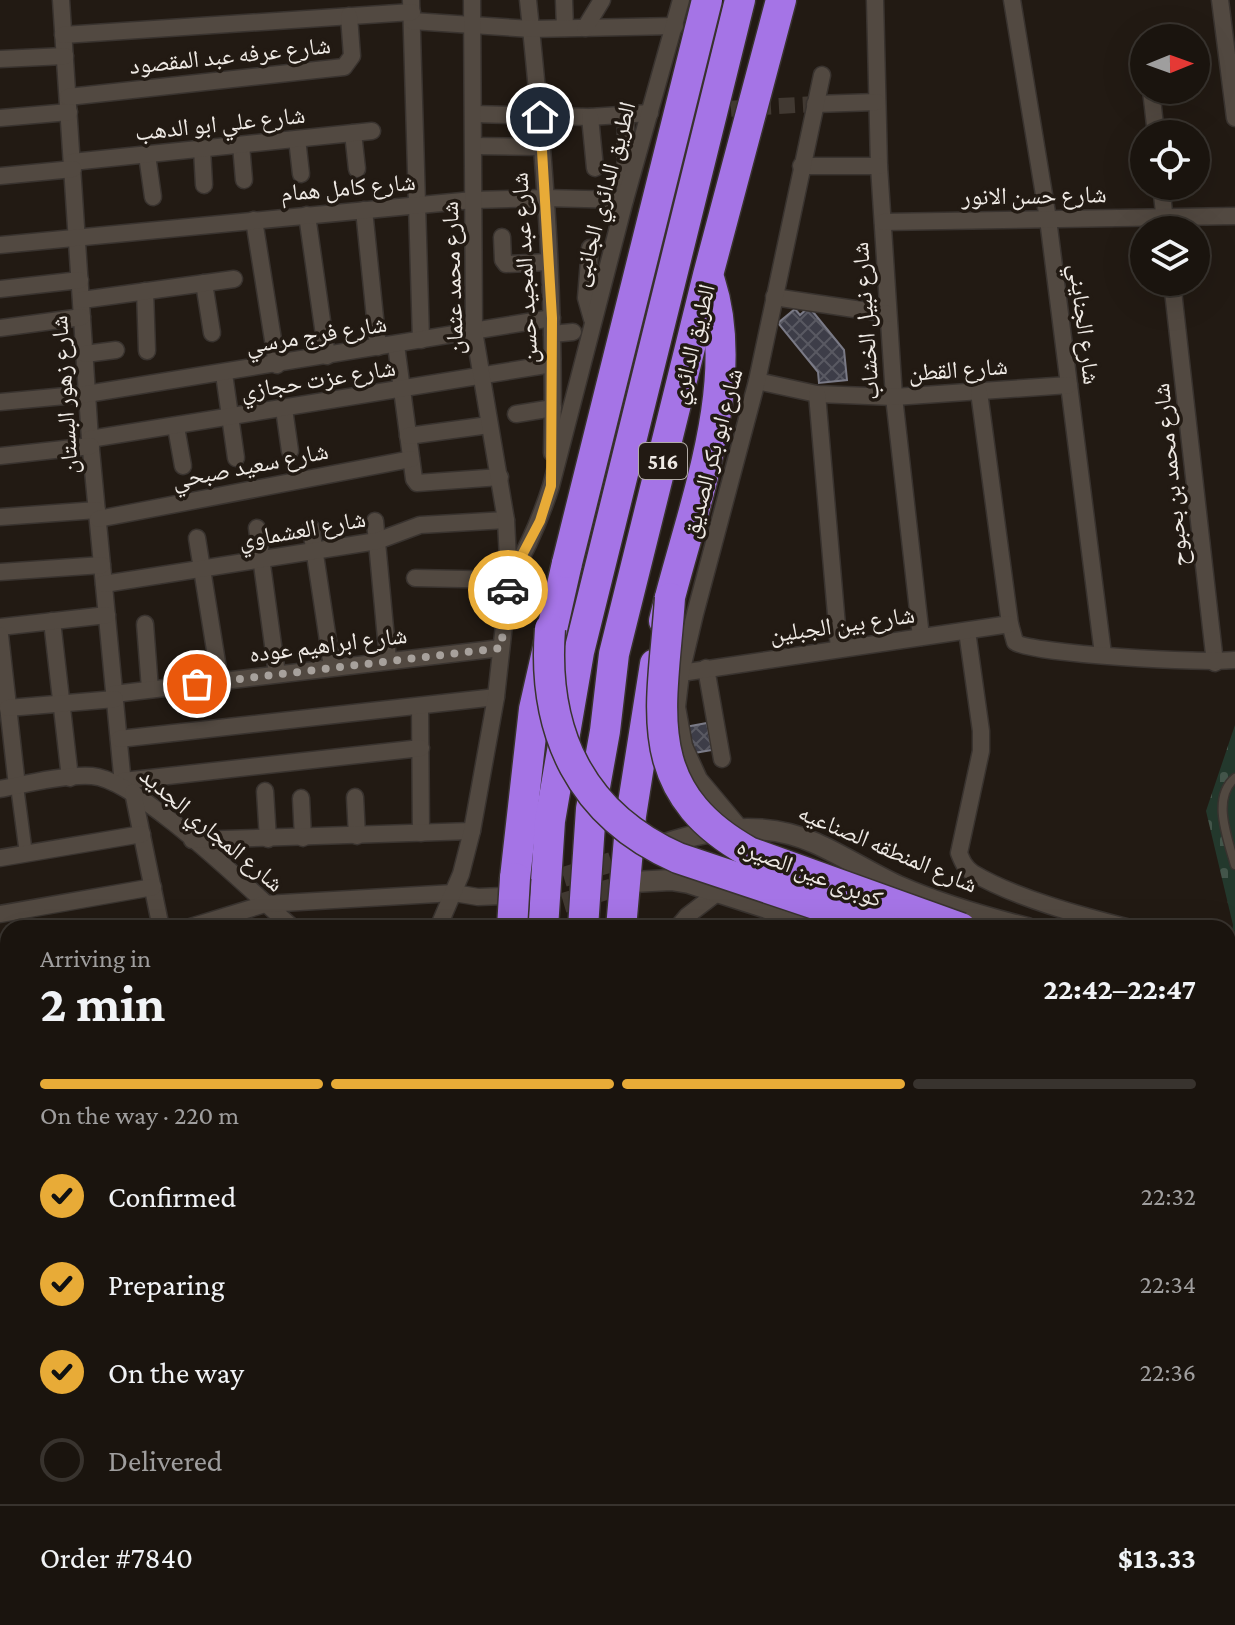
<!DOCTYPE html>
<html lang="en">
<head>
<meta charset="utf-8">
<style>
	:root { --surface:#1a140e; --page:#27211c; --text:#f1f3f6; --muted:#9f9e9e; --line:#38332e; --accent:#e8ab37 }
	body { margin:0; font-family:"Crimson Pro","Noto Naskh Arabic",serif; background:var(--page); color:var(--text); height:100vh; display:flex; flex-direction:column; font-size:30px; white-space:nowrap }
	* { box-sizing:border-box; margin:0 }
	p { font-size:26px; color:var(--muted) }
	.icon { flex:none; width:44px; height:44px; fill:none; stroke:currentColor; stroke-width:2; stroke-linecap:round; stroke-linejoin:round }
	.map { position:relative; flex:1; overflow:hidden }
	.details { position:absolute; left:0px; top:920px; width:1236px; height:706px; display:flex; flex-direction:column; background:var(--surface); border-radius:24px 24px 0 0; box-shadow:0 8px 32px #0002,0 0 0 2px var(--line) }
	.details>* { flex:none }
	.needle { width:52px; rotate:89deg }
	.buttons { position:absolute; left:1130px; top:24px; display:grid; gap:16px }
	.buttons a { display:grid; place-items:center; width:80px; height:80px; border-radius:50%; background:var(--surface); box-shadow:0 8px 32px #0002,0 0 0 2px var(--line); font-size:40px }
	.pin { position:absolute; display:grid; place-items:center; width:68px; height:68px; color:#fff; margin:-34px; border:4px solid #fff; border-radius:50%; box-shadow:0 2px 8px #0007 }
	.courier { position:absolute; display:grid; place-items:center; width:80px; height:80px; margin:-40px; border:6px solid #e8ab37; border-radius:50%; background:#fff; color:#222; box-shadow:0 2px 10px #0007 }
	.head em { font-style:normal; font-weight:700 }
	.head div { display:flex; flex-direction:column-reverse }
	.head { display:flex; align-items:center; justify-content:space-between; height:136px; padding:0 40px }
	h1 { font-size:52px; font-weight:700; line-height:60px }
	.bar { display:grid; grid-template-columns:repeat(4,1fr); gap:12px 8px; align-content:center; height:96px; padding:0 40px }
	.bar i { height:10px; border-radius:6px; background:var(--line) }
	.bar .selected { background:var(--accent) }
	.bar p { grid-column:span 4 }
	.line { display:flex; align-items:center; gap:20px; padding:0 40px; border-top:2px solid var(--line) }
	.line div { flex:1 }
	ol { padding:0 40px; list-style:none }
	li { display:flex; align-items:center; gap:24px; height:88px }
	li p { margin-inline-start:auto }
	li .icon { padding:8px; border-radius:50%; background:var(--accent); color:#111; stroke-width:4 }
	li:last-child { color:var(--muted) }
	li i { width:44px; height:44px; border:4px solid var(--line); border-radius:50% }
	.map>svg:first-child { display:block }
	.cemetery { fill:url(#cemetery-stones) }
	.building { fill:url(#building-cross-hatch); stroke:#7a7a86; stroke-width:2 }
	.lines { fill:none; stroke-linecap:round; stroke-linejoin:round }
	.minor-tunnel { stroke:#413932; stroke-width:16; stroke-dasharray:16 8; stroke-linecap:butt }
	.tertiary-tunnel { stroke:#413932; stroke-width:20; stroke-dasharray:20 10; stroke-linecap:butt }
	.service-casing { stroke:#39332f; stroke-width:11 }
	.pedestrian-casing { stroke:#39332f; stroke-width:15 }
	.minor-casing { stroke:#39332f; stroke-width:19 }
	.tertiary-casing { stroke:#39332f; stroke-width:23 }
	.motorway-casing { stroke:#39332f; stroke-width:33 }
	.service { stroke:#524941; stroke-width:8 }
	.pedestrian { stroke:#524941; stroke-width:12 }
	.minor { stroke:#524941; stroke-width:16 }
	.tertiary { stroke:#524941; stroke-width:20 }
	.motorway { stroke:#a574e6; stroke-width:30 }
	.motorway-bridge-casing { stroke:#39332f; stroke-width:33; stroke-linecap:butt }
	.motorway-bridge { stroke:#a574e6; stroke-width:30 }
	.done { stroke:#a7a19c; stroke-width:8; stroke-dasharray:0 14.4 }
	.route { stroke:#e8ab37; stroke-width:10 }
	.labels { text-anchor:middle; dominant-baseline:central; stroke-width:7; stroke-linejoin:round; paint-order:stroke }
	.shield { fill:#221a13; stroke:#b2aca6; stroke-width:2 }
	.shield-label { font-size:22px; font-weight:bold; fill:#efeae5 }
	.street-label { font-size:24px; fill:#efeae5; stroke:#221a13 }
</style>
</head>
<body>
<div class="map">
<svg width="1235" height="1625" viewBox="0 0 1235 1625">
	<defs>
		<pattern id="cemetery-stones" width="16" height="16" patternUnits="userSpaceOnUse" patternTransform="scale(2)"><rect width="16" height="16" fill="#23382c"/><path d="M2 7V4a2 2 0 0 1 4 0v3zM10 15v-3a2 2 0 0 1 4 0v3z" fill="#43554a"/></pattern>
		<pattern id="building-cross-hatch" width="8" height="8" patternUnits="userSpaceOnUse" patternTransform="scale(2)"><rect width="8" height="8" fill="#3d3d48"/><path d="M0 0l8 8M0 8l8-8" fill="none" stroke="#595962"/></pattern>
	</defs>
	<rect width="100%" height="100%" fill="#221a13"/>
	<polygon class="cemetery" points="1235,725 1235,1625 1175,1625 1175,1618 1228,1618 1228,962 1233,925 1206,811"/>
	<g class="building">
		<polygon points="809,307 844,350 847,380 819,383 818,372 778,323 795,309 800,315"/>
		<polygon points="707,723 712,750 694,753 685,727"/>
	</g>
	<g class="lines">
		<polyline class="minor-tunnel" points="707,110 815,104"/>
		<g class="tertiary-tunnel">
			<polyline points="535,886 634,855"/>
			<polyline points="506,920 633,882"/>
		</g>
		<g class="service-casing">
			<g id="service">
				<path d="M1235 778C1211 798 1228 839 1235 865"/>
				<polyline points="1231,1029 1235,1111"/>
				<polyline points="1228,1199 1235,1199"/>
				<polyline points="1228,1381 1235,1380"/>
				<polyline points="1228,1497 1235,1496"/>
				<polyline points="1228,1560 1235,1559"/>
			</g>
		</g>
		<g class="pedestrian-casing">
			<polyline id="pedestrian" points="17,786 26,854"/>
		</g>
		<g class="minor-casing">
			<g id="minor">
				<polyline points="61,0 90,439 123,785"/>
				<polyline points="411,0 421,340"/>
				<path d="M528 0C544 150 556 302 552 453"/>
				<polyline points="564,0 565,28"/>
				<polyline points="875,0 879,166 894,397 921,637"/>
				<polyline points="1012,0 1048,219 1103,654"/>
				<polyline points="1220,0 1235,118"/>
				<polyline points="412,21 531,29 675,26"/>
				<polyline points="585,28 602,0"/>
				<polyline points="63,35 412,12"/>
				<polyline points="0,59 65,56"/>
				<polyline points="1151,90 1156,134"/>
				<polyline points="68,97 344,67 352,56 349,16"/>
				<polyline points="815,104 877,102"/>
				<polyline points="474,114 590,117 650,113"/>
				<polyline points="590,117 595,168"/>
				<polyline points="0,118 69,112"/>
				<polyline points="353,133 357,169"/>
				<polyline points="297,139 301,174"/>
				<polyline points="241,145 244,180"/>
				<polyline points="474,146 542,147"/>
				<polyline points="202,149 204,185"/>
				<polyline points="147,155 153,197"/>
				<polyline points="72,162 372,131"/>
				<polyline points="801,166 879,166"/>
				<polyline points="0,176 73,169"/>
				<polyline points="1161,186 1166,230"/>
				<polyline points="364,210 378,347"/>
				<polyline points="307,215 327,356"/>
				<polyline points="254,220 277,365"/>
				<polyline points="883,222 1235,216"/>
				<polyline points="502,237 503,260 506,264 548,262"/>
				<polyline points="0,245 473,200 545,198 625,200 626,115"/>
				<polyline points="590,248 586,298 592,319"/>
				<polyline points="1172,282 1215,663"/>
				<polyline points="204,283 212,333"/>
				<polyline points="0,289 80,280"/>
				<polyline points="145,291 147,351"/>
				<polyline points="774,297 888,314"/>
				<polyline points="82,300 234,279"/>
				<polyline points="0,328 82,317"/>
				<polyline points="552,334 573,332"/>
				<polyline points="396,345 414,479 417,483 500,477"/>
				<polyline points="85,354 116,350"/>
				<polyline points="224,374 236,458"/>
				<polyline points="757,381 817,394 894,397 1069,385"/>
				<path d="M979 392 1010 624 1015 642C1029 654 1209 664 1235 660"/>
				<polyline points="817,394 839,649"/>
				<polyline points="0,402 87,394 552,318"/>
				<polyline points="284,409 290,451"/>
				<polyline points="516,414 553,408"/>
				<polyline points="176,427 183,466"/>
				<polyline points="408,436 489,425"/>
				<polyline points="90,439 552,364"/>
				<polyline points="0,456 91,446"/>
				<polyline points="0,517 97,510"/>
				<polyline points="98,519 411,459"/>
				<polyline points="375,521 388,660"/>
				<polyline points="257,528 277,674"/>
				<polyline points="311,528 332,667"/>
				<polyline points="197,538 220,681"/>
				<polyline points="0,572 102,565"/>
				<path d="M415 578 509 580C527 550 540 520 551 486L625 200 681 0"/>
				<polyline points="104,584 377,541 420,525 506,520"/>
				<polyline points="52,621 70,778"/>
				<polyline points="145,624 150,689"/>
				<polyline points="0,627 107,615"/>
				<path d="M967 631 981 731V751L959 853C962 861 965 868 973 873 1015 898 1082 916 1130 928"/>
				<polyline points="0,635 17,786"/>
				<polyline points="706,668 722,759"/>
				<polyline points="681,673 1010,624"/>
				<polyline points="114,694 501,648"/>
				<polyline points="420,706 421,833"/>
				<polyline points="8,708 115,699"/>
				<polyline points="119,739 496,697"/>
				<polyline points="123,781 421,748"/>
				<path d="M0 789C25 784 68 774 92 776 138 779 254 894 293 928"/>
				<polyline points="265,791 268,839"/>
				<polyline points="133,792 161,928"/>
				<polyline points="355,797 357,836"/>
				<polyline points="301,798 303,838"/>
				<polyline points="740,828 699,779 684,746 677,707 681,673 695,614 757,381 822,75"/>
				<polyline points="192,840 472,831"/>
				<polyline points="0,858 142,834"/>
				<polyline points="0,914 153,887"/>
				<polyline points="187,928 265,904 454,893 478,897 503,896"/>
				<polyline points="438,928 461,874 472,831 496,697 509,580 506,520 474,331 472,0"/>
				<polyline points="677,928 687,916 717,893"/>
				<polyline points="1228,953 1235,955"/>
				<polyline points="0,977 8,975"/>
				<polyline points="0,1021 8,1088"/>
				<polyline points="0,1149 8,1147"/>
				<polyline points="0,1196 8,1194"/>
				<polyline points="0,1261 3,1260"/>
				<polyline points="0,1306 8,1371"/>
				<polyline points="0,1570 8,1567"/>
				<polyline points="59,1618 60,1625"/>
				<polyline points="131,1618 136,1625"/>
				<polyline points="218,1618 220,1625"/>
				<polyline points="282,1618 284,1625"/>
				<polyline points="505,1618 505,1625"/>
				<polyline points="553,1618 554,1625"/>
				<polyline points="706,1618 706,1625"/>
				<polyline points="882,1618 882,1625"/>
				<polyline points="115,1625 123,1618"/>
				<polyline points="237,1625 256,1618"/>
				<polyline points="337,1625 339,1618"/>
				<polyline points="419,1625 419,1618"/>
			</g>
		</g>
		<g class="tertiary-casing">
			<g id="tertiary">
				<path d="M653 848C706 829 762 819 815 843 844 856 870 873 898 886 939 904 983 917 1027 928"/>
				<polyline points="633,882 671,880 689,883 829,928"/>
				<polyline points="1167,1618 1168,1625"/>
			</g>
		</g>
		<g class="motorway-casing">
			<g id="motorway">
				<path d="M664 621C688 518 744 386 710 281"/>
				<polyline points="515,878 534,709 567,563"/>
				<polyline points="543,928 550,821 579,652 740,0"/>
				<polyline points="583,928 591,809 605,731 614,654 708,275 781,0"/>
				<polyline points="621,928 631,816 655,664"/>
				<polyline points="1228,1004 1235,1004"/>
				<polyline points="578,1618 580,1625"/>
				<polyline points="653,1618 654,1625"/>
			</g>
		</g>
		<use href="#service" class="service"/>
		<use href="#pedestrian" class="pedestrian"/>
		<use href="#minor" class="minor"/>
		<use href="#tertiary" class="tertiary"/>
		<use href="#motorway" class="motorway"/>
		<g class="motorway-bridge-casing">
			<g id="motorway-bridge">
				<polyline points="567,563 707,0"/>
				<path d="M670 598C663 706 636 789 749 852L961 928"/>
				<path d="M550 629C542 733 581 815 678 858L887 928"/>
				<polyline points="512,928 515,878"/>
				<polyline points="1228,978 1235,977"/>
			</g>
		</g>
		<use href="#motorway-bridge" class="motorway-bridge"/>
	</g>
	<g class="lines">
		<polyline class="done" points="197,684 501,648 508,590"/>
		<polyline class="route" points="508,590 509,580 540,521 551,486 552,318 540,117"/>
	</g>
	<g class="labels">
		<rect class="shield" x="639" y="443" width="48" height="36" rx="6"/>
		<g class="shield-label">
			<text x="663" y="461">516</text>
		</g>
		<g class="street-label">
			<text transform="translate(230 55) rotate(-6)">شارع عرفه عبد المقصود</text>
			<text transform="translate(220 123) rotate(-6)">شارع علي ابو الدهب</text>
			<text transform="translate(348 187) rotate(-5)">شارع كامل همام</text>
			<text transform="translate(603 194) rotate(-75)">الطريق الدائري الجانبى</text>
			<text transform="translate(1034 195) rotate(-1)">شارع حسن الانور</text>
			<text transform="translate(524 268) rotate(-93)">شارع عبد المجيد حسن</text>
			<text transform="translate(452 278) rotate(-92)">شارع محمد عثمان</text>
			<text transform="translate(865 321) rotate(-94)">شارع نبيل الخشاب</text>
			<text transform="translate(1085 324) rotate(83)">شارع الجنايني</text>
			<text transform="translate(316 334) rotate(-9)">شارع فرج مرسي</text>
			<text transform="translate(692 344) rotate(-76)">الطريق الدائري</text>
			<text transform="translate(958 369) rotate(-4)">شارع القطن</text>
			<text transform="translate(318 379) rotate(-9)">شارع عزت حجازي</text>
			<text transform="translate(64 395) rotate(-94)">شارع زهور البستان</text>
			<text transform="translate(712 453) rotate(-75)">شارع ابو بكر الصديق</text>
			<text transform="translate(250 465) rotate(-11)">شارع سعيد صبحي</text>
			<text transform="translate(1170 475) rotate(-96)">شارع محمد بن بحبوح</text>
			<text transform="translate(302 529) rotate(-10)">شارع العشماوي</text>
			<text transform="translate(842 624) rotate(-8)">شارع بين الجبلين</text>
			<text transform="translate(328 644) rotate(-7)">شارع ابراهيم عوده</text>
			<text transform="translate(212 829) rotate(40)">شارع المجاري الجديد</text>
			<text transform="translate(888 848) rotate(23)">شارع المنطقه الصناعيه</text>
			<text transform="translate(810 872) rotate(21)">كوبرى عين الصيره</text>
		</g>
	</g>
</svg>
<div class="buttons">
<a><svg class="needle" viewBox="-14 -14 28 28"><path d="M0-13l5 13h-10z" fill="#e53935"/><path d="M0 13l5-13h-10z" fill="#9f9e9e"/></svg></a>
<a><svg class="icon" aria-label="locate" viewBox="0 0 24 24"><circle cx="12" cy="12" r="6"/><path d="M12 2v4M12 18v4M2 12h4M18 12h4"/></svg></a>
<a><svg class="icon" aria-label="layers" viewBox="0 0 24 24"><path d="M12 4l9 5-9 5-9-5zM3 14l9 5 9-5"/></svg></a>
</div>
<div class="pin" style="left:197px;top:684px;background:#ea580c"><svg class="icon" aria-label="bag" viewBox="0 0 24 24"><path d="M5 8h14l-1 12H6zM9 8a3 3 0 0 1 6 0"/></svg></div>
<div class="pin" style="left:540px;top:117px;background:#1f2937"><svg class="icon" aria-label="home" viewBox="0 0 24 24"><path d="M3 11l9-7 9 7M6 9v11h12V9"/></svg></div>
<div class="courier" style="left:508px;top:590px"><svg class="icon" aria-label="car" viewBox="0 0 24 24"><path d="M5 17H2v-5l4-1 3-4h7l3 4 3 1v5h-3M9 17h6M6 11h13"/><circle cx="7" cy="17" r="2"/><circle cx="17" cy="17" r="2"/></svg></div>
<section class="details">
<div class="head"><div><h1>2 min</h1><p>Arriving in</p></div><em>22:42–22:47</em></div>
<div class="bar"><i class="selected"></i><i class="selected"></i><i class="selected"></i><i></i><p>On the way · 220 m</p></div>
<ol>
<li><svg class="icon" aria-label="check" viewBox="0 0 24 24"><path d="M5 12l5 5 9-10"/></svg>Confirmed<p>22:32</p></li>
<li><svg class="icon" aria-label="check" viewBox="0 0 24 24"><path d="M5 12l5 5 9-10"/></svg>Preparing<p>22:34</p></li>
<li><svg class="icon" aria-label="check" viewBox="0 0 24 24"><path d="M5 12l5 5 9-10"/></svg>On the way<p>22:36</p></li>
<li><i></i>Delivered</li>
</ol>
<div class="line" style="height:104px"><div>Order #7840</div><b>$13.33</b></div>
</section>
</div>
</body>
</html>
